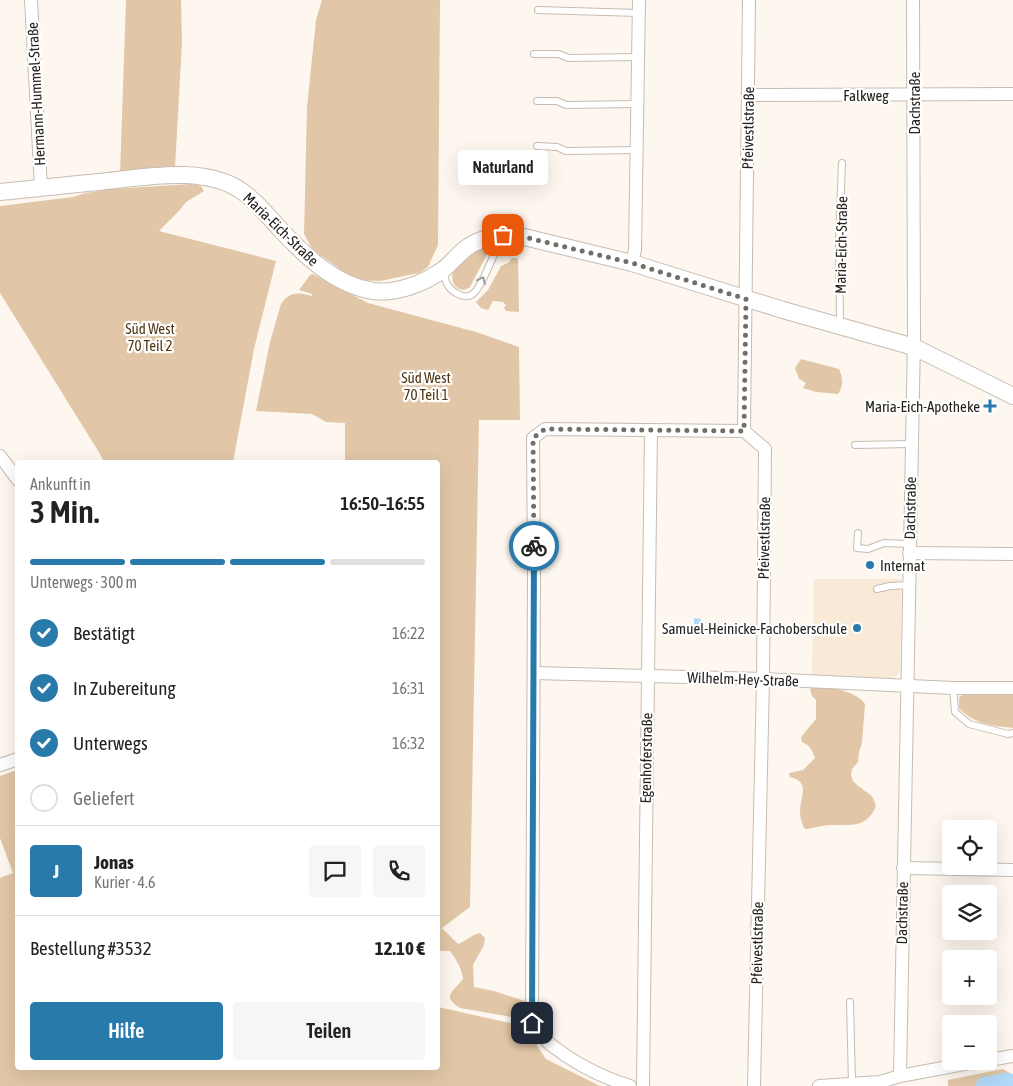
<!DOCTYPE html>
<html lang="de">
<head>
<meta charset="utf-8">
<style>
	:root { --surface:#fff; --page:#f6f6f6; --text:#222; --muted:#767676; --line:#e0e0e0; --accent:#287aab }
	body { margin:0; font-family:"Asap Condensed",sans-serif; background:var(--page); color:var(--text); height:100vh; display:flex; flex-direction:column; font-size:19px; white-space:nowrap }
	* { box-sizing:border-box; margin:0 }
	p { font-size:16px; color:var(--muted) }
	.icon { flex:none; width:28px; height:28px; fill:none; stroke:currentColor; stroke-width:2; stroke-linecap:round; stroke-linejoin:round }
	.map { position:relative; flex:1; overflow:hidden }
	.panel { position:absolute; left:15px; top:460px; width:425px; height:610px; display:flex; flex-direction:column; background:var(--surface); border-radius:5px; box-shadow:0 5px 20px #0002 }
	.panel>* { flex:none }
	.buttons { position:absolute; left:942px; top:820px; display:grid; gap:10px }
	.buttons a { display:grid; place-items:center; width:55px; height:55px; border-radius:5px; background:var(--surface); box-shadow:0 5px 20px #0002; font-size:25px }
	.pin { position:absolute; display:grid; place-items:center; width:42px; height:42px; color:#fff; margin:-21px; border-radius:10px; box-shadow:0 2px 8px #0006 }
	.courier { position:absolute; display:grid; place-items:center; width:50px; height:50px; margin:-25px; border:4px solid #287aab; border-radius:50%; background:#fff; color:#222; box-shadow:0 1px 6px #0007 }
	.bubble { position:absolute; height:35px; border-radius:5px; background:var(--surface); box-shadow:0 5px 20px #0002; font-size:16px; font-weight:600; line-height:35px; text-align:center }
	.summary em { font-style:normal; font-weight:600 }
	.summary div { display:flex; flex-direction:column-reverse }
	.summary { display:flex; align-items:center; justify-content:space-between; height:85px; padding:0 15px }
	h1 { font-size:32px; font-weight:600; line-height:38px }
	.bar { display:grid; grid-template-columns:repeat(4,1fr); gap:8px 5px; align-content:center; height:60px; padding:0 15px }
	.bar i { height:6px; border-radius:4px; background:var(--line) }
	.bar .on { background:var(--accent) }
	.bar p { grid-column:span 4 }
	.line { display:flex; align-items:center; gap:12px; padding:0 15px; border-top:1px solid var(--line) }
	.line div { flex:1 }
	.round { display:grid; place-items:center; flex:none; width:52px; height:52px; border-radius:5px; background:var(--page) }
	ol { padding:0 15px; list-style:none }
	li { display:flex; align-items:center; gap:15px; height:55px }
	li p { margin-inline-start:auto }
	li .icon { padding:5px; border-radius:50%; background:var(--accent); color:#fff; stroke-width:4 }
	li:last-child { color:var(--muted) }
	li i { width:28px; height:28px; border:2px solid var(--line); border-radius:50% }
	.button { display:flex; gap:10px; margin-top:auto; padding:10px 15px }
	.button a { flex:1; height:58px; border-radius:5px; background:var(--accent); color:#fff; font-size:20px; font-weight:600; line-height:58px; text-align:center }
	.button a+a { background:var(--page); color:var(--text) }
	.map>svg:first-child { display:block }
	.built { fill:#f9ead8 }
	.green { fill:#e1c7a7 }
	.water { fill:#b0d9f7 }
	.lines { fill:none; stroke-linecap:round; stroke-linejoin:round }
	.river { stroke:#b0d9f7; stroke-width:19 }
	.service-casing { stroke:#c6bcb1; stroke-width:8 }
	.minor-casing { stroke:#c6bcb1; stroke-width:14 }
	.tertiary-casing { stroke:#c6bcb1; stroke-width:18 }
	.service { stroke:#fff; stroke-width:6 }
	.minor { stroke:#fff; stroke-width:12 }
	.tertiary { stroke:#fff; stroke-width:16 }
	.oneway { stroke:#9d9c99 }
	.done { stroke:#716d67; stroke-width:5; stroke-dasharray:0 9 }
	.route { stroke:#287aab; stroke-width:6 }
	.poi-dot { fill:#287aab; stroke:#fff; stroke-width:2 }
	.labels { text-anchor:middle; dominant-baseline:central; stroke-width:4.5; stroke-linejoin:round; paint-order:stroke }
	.street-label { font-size:15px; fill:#25221d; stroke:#fff }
	.park-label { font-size:15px; fill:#523713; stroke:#fff }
	.poi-label { font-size:15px; fill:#25221d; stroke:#fff; text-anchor:end }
</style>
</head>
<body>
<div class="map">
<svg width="1013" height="1086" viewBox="0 0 1013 1086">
	<rect width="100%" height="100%" fill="#fef7f0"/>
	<polygon class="built" points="814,579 902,579 900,670 898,675 893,678 812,675"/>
	<g class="green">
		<polygon points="126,0 181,0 182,42 175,168 120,174"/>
		<polygon points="322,0 440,0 438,245 428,267 419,273 380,281 355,280 312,249 304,234 307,107 316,20"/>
		<polygon points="191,184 201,186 204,191 186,202 179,211 159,231 276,261 254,349 233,462 104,462 100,454 0,293 0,206 73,197 85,193 112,189"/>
		<path d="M489 245 491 247 470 287C458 296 448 281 454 269 460 256 477 250 489 245Z"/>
		<polygon points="512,258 518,258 519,312 506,311 504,308 506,305 503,302 493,301 488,310 481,308 476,302 488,290 501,266 508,263"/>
		<path d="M313 274 368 303 476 332 519 347 520 420H479L470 907 442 928 458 944C466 941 471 935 480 933L485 938 484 945 473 965 474 987 494 991 525 1001 527 1012 523 1019 460 1008C441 996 453 992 463 979 462 969 456 959 450 951H438V462H345V423L326 422 312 414 256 411 270 342 281 304C289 292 299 292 312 296V294L299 290 310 275Z"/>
		<path d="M801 359 839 369C843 379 844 385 838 394L816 392 803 388 806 383 799 379 795 368Z"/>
		<path d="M815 686C829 686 858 692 865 704L862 743 859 752 858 762 852 769 851 775 853 781 857 785 872 796 876 806C867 828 851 825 832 825 823 825 815 828 807 829L804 828C802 823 800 818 800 812 800 796 811 782 790 777L789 773 803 770 815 758C812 750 810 745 802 742L801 737 816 719V700L812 696 810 689Z"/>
		<path d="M1013 694V728C993 726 973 724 959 708V697L963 695Z"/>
		<polygon points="17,770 18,1068 438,1068 438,1007 510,1023 520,1023 526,1031 529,1030 537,1039 537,1046 546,1059 600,1086 0,1086 0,878 13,873 0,838 0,776"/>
		<polygon points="1003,1069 1013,1075 1013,1086 948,1086 948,1080"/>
	</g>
	<polygon class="water" points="694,618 701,619 701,633 694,632"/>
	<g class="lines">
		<polyline class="river" points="985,1086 1007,1082 1013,1084"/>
		<g class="service-casing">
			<g id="service">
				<polyline points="538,10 638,13"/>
				<polyline points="534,54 559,54 568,58 638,57"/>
				<polyline points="537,101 557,101 566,105 637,104"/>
				<polyline points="537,146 557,147 566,151 637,150"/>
				<path d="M443 271C445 280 447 288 456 293 462 297 469 298 474 293 483 285 495 250 502 237"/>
				<polyline points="840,325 839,242 842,163"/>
				<polyline points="855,445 912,444"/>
				<polyline points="858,533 857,548 868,549 884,543 909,544"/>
				<polyline points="877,589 890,586 908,585"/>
				<polyline points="953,688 955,712 969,724 1008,734 1013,733"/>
				<polyline points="850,1002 852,1084"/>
			</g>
		</g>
		<g class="minor-casing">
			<g id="minor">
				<polyline points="31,0 41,188"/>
				<polyline points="749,0 744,431 765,449 763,679 754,1086"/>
				<polyline points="749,95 1013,94"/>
				<polyline points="632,263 635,250 639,0"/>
				<polyline points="0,456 18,480"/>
				<polyline points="909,553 1013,554"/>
				<polyline points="534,673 763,679 953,688 1013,688"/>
				<polyline points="0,765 18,759"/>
				<polyline points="903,868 1013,870"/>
				<polyline points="989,1060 1013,1056"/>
				<polyline points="900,1076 914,339 913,0"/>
				<path d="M630 1086C601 1077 574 1063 550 1044 544 1038 538 1030 532 1023L534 575 533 438 545 429 744 431"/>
				<polyline points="643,1086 651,430"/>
				<polyline points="819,1086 880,1082 900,1076 980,1061"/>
			</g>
		</g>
		<g class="tertiary-casing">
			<path id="tertiary" d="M0 192C33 189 65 185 98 182 142 178 204 164 243 192 257 202 268 216 280 229 305 256 335 285 373 291 397 294 425 283 444 269 452 262 460 252 469 246 485 236 502 235 520 236L632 263 783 310 914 347 1013 396"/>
		</g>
		<use href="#service" class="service"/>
		<use href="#minor" class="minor"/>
		<use href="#tertiary" class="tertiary"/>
	</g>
	<defs><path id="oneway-chevron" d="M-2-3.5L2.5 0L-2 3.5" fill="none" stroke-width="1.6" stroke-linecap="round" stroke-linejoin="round" transform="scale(1.25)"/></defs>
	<use class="oneway" href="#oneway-chevron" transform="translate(482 280) rotate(-64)"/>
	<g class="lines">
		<polyline class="done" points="503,235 520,236 632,263 746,299 744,431 545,429 533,438 534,546"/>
		<polyline class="route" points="532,1023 534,546"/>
	</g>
	<g class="poi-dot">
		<path d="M987.5 398.5h5v5h5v5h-5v5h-5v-5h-5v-5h5z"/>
		<circle cx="870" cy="565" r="5"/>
		<circle cx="857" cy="628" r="5"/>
	</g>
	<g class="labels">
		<g class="street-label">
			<text transform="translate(36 94) rotate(-93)">Hermann-Hummel-Straße</text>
			<text x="866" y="95">Falkweg</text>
			<text transform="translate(914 103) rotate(-90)">Dachstraße</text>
			<text transform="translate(748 128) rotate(-89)">Pfeivestlstraße</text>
			<text transform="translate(281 229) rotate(44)">Maria-Eich-Straße</text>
			<text transform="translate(841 245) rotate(-89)">Maria-Eich-Straße</text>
			<text transform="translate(910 508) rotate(-89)">Dachstraße</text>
			<text transform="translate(764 538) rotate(-89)">Pfeivestlstraße</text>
			<text transform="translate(743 679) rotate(2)">Wilhelm-Hey-Straße</text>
			<text transform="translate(646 758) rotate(-89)">Egenhoferstraße</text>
			<text transform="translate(902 913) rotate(-89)">Dachstraße</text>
			<text transform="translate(757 943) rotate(-89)">Pfeivestlstraße</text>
		</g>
		<g class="park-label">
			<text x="150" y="328">Süd West<tspan x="150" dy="17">70 Teil 2</tspan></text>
			<text x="426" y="377">Süd West<tspan x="426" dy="17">70 Teil 1</tspan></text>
		</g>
		<g class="poi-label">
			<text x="980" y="406">Maria-Eich-Apotheke</text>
			<text x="880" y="565" text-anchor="start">Internat</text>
			<text x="847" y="628">Samuel-Heinicke-Fachoberschule</text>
		</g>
	</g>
</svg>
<div class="buttons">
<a><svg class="icon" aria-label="locate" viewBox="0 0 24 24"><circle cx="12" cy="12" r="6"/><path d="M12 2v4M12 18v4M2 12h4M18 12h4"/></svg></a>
<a><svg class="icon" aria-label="layers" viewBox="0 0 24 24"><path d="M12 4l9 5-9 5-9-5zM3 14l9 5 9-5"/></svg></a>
<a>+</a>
<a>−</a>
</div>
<div class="pin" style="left:503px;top:235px;background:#ea580c"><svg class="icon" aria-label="bag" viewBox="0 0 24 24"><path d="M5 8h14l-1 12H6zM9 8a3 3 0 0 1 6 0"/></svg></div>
<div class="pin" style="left:532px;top:1023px;background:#1f2937"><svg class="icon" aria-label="home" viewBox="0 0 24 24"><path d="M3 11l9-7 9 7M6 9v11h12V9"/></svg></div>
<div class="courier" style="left:534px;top:546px"><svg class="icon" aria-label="bike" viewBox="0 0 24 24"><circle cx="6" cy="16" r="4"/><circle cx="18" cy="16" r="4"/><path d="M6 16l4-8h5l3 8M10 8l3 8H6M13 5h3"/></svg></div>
<div class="bubble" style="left:458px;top:150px;width:90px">Naturland</div>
<section class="panel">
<div class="summary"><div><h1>3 Min.</h1><p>Ankunft in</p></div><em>16:50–16:55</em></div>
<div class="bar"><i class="on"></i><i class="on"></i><i class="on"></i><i></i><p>Unterwegs · 300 m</p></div>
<ol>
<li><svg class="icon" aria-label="check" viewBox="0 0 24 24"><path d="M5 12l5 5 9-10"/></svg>Bestätigt<p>16:22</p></li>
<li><svg class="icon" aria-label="check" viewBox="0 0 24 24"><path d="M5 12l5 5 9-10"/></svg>In Zubereitung<p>16:31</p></li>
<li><svg class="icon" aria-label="check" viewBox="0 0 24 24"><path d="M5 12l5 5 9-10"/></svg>Unterwegs<p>16:32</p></li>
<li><i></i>Geliefert</li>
</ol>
<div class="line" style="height:90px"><b class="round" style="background:var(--accent);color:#fff">J</b><div><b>Jonas</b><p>Kurier · 4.6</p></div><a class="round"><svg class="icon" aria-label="chat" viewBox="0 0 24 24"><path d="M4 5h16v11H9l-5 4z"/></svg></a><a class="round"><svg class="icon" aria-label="phone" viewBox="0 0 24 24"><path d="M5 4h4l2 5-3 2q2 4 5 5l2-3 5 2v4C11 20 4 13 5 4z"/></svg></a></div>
<div class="line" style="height:65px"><div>Bestellung #3532</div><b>12.10 €</b></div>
<div class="button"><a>Hilfe</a><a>Teilen</a></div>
</section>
</div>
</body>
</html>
